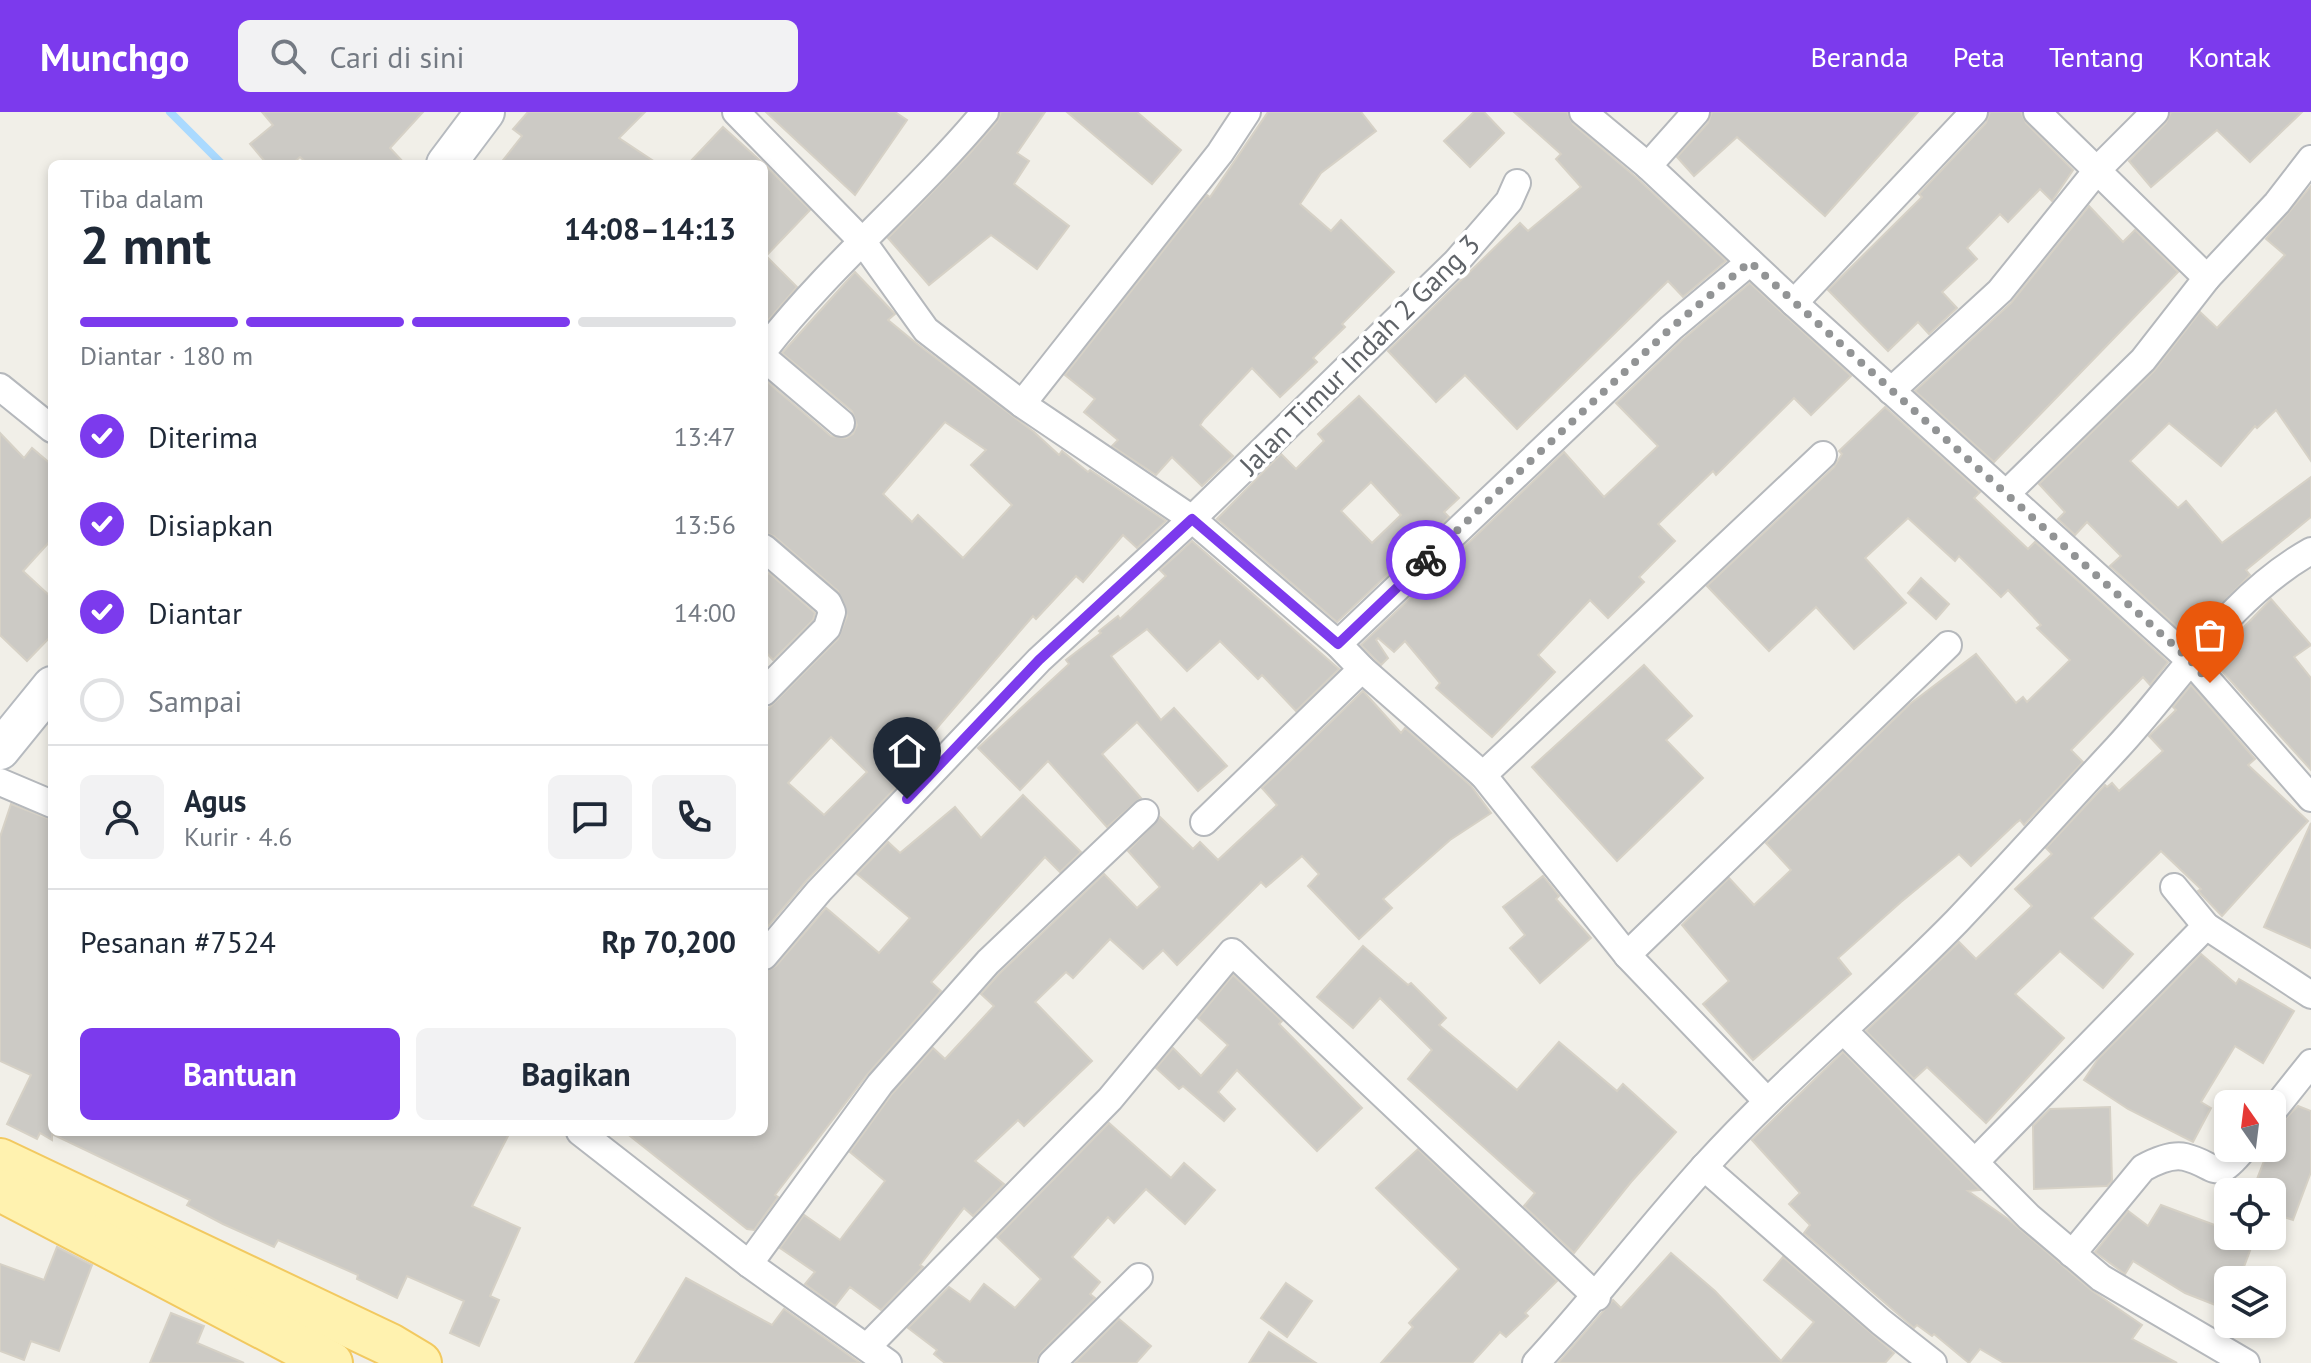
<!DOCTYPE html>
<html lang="id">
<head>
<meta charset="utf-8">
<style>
	:root { --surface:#fff; --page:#f2f2f3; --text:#1f2937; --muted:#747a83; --line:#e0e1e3; --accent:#7c3aed }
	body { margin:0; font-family:"PT Sans",sans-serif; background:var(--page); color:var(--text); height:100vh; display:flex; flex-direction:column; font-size:30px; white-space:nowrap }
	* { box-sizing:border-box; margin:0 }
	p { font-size:26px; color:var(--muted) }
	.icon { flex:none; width:44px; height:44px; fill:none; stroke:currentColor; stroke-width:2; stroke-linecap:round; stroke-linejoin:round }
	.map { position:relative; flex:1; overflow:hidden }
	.panel { position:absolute; left:48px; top:48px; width:720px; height:976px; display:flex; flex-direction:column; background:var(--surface); border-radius:12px; box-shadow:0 4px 12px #0003 }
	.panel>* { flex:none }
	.needle { width:52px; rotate:346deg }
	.buttons { position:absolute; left:2214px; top:978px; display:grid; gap:16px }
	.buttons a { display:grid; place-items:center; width:72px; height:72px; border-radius:12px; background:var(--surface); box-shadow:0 4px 12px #0003; font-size:40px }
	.pin { position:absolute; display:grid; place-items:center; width:68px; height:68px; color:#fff; margin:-82px -34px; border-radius:50% 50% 50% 0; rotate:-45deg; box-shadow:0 0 8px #0007 }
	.pin .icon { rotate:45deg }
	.courier { position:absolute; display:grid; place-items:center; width:80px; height:80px; margin:-40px; border:6px solid #7c3aed; border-radius:50%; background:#fff; color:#222; box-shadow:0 2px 10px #0007 }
	.summary em { font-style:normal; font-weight:600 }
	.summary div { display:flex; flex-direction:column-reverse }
	.summary { display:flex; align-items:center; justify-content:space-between; height:136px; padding:0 32px }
	h1 { font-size:52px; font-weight:600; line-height:60px }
	.bar { display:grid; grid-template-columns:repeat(4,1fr); gap:12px 8px; align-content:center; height:96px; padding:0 32px }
	.bar i { height:10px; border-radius:6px; background:var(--line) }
	.bar .selected { background:var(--accent) }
	.bar p { grid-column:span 4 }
	.line { display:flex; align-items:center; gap:20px; padding:0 32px; border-top:2px solid var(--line) }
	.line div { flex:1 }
	.round { display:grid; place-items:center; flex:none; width:84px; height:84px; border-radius:12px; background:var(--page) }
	ol { padding:0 32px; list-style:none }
	li { display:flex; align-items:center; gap:24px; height:88px }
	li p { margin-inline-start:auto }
	li .icon { padding:8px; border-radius:50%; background:var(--accent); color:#fff; stroke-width:4 }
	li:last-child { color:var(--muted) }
	li i { width:44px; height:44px; border:4px solid var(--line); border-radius:50% }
	.action { display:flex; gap:16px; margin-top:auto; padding:16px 32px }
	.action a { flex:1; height:92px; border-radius:12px; background:var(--accent); color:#fff; font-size:32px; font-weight:600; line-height:92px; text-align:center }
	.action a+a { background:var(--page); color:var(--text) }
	header { display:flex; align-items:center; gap:48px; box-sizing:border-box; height:112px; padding:0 40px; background:var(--accent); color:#fff }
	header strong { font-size:38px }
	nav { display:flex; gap:44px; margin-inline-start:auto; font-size:28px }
	.search { width:560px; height:72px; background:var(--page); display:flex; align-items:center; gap:20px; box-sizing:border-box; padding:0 28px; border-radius:12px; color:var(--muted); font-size:30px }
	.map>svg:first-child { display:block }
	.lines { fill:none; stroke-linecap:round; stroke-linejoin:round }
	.stream { stroke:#aadaff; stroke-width:8 }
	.building { fill:#cccac5; stroke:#d6d1c6; stroke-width:2; fill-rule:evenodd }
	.street-casing { stroke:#b5b8bc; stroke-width:30 }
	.secondary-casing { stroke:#b6babf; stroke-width:42 }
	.primary-casing { stroke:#f2c960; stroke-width:46 }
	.street { stroke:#fff; stroke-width:26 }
	.secondary { stroke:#fff; stroke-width:38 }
	.primary { stroke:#fff2af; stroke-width:42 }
	.done { stroke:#929495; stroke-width:8; stroke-dasharray:0 14.4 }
	.route { stroke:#7c3aed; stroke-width:10 }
	.labels { text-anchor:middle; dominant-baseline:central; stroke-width:8; stroke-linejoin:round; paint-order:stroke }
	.street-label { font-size:28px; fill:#5f6368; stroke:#fff }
</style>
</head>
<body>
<header>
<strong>Munchgo</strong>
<div class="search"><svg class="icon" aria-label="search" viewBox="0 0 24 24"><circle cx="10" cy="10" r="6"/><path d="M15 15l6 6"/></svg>Cari di sini</div>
<nav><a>Beranda</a><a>Peta</a><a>Tentang</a><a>Kontak</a></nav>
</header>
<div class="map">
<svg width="2311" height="1251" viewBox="0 0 2311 1251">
	<rect width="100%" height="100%" fill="#f1efe8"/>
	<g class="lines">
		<polyline class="stream" points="170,0 222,52"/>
	</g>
	<g class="building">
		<polygon points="262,0 423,0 390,36 405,52 308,52 300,45 292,52 267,52 250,32 273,13"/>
		<polygon points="528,0 645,0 619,26 658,52 500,52 522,24 513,17"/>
		<polygon points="766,0 895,0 907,8 855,83"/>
		<polygon points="1001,0 1045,0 1017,41 1029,49 1014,72 1069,114 1037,157 991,123 929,173 888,126 970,41 997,10"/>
		<polygon points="1067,0 1137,0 1181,38 1152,72"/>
		<polygon points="1268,0 1361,0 1376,19 1321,61 1300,92 1331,119 1341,108 1394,160 1342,212 1345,215 1313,246 1317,250 1280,285 1252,256 1204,307 1200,313 1233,344 1202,374 1172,345 1156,363 1112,334 1118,328 1084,300 1095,287 1065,263 1207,83 1210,85"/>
		<polygon points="1474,0 1484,0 1504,21 1470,55 1444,29"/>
		<polygon points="1514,0 1567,0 1573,12 1637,66 1726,149 1683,185 1668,169 1517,317 1465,263 1436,290 1388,239 1520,111 1528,119 1581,75 1556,47 1561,42"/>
		<polygon points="1712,0 1918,0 1825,104 1737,25 1694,64 1677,45 1708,11"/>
		<polygon points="1990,0 2021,0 2026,11 2073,58 2052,89 2040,77 2008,110 2000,102 1967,136 1977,147 1942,180 1957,196 1929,222 1918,210 1888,239 1828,178 1922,85 1919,82 1986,11"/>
		<polygon points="2171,0 2302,0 2250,50 2217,18 2151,75 2129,49 2166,11"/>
		<polygon points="723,15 764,52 688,52"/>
		<polygon points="764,52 810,98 766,144 797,175 764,213"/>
		<polygon points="2311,74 2311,349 2276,298 2257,316 2255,314 2221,354 2169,311 2130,349 2178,396 2186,389 2222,431 2311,365 2311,405 2246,458 2250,463 2189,526 2110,454 2121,444 2087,410 2075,423 2058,407 2065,400 2039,372 2154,259 2200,200 2217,216 2285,143 2266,127"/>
		<polygon points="2089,94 2123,130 2135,118 2178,160 1994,350 1915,279 2011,191"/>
		<path d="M855 160 895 202 888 208 916 231 1034 320 1059 343 1062 339 1088 360 1090 358 1166 409 1137 436 1123 423 1083 470 1076 464 1036 507 1033 504 919 637 926 644 807 768 764 819V601L838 527 847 504 838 479 774 424 764 420V267L831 324 846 326 853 322 857 313 852 299 782 241ZM945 310 986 338 971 353 1012 393 963 446 918 403 912 410 883 382ZM831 625 867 660 824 703 788 671Z"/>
		<polygon points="1750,171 1851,264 1811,303 1794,286 1716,363 1713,359 1658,412 1675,429 1639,465 1644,470 1608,506 1590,488 1538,543 1555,560 1492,625 1436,576 1440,571 1405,529 1394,540 1378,526 1376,528 1388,546 1381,553 1361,533 1564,340 1604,385 1658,334 1616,291 1682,228"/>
		<path d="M1359 284 1459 386 1444 400 1449 405 1337 510 1217 407 1281 342 1296 357 1324 329 1318 322ZM1371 370 1401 403 1372 431 1341 399Z"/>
		<polygon points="1885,295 1980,380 1974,386 2028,437 2035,430 2168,550 2150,573 2143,565 2071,638 2083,650 2024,713 2020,708 2016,711 1971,754 1959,742 1901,790 1838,846 1851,862 1753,948 1703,892 1729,869 1682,813 1729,766 1754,793 1791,758 1766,731 1910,592 1976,542 2016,591 2023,585 2027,590 2070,548 2037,516 2041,513 2008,478 2001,485 1959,444 1955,449 1908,406 1865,446 1906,491 1854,537 1816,495 1769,539 1707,474 1834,355 1842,342 1839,339"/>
		<polygon points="0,321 24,346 32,336 52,353 52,427 23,459 52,486 52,523 27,549 0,523"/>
		<polygon points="1192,429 1339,557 1296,599 1262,563 1258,567 1220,529 1187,559 1147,517 1111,544 1161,608 1174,596 1227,654 1198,679 1137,610 1102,642 1141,686 1107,715 1048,649 1020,678 978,636 1069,552 1066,548 1101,521 1099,519 1118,504 1120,507 1166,464 1160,458"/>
		<polygon points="769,461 815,501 813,508 773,548 764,538 764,466"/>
		<polygon points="1921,466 1949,492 1936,507 1908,481"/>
		<polygon points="2271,487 2311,533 2294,545 2311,566 2311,658 2212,548"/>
		<polygon points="1644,553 1692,604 1666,628 1703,666 1617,749 1532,655"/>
		<polygon points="2191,573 2255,647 2248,653 2308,709 2222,804 2198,779 2201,777 2161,739 2092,806 2133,842 2103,876 2060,839 2015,882 2064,926 1986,1011 1927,955 1914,967 1866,919 1959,830 1976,847 2032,794 2015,777 2052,742 2046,736 2105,673 2107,675 2112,671 2119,679 2163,639 2149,624 2176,598 2173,595"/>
		<polygon points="1363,579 1401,621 1405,616 1471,674 1491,701 1450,728 1383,787 1392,796 1359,827 1308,774 1319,762 1302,744 1266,775 1261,770 1177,853 1163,838 1143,857 1110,827 1073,866 1066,860 1035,890 1092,949 1024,1014 1018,1008 975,1049 1004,1072 973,1104 964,1096 920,1153 923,1155 881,1198 850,1175 835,1194 805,1172 815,1160 780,1136 804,1103 840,1128 885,1069 850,1040 892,982 933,936 945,947 994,894 981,882 1000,861 1104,762 1137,796 1160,775 1128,739 1160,705 1193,737 1200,730 1218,748 1277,693 1262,676"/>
		<polygon points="1023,683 1081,740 1060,760 1045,745 931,870 941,879 867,963 775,1083 778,1085 754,1118 747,1117 625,1020 764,1020 764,860 776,854 826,796 879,841 910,806 857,762 888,730 900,741 955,695 981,726"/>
		<polygon points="11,692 52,708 52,1020 510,1020 472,1094 520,1116 490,1184 499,1188 479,1234 450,1221 464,1189 407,1164 397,1186 357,1167 358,1163 278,1128 274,1135 223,1112 187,1093 190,1088 52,1022 52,1028 40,1021 37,1027 7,1012 31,963 0,949 0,725"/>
		<polygon points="2311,711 2311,836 2264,815"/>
		<polygon points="1543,764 1559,784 1556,787 1591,826 1540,871 1510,836 1525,823 1503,795"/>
		<polygon points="1363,834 1408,873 1411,871 1446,906 1439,913 1517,978 1559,930 1617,979 1623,972 1676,1020 1631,1070 1574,1141 1524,1094 1535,1081 1408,967 1432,938 1380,886 1353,916 1317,885"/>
		<polygon points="2201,842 2236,872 2239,867 2294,899 2263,951 2235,934 2201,990 2211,996 2193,1030 2128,997 2084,968 2098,947"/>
		<polygon points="1233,863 1282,909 1279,912 1362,996 1317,1039 1237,958 1218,980 1235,997 1224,1009 1183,974 1179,977 1156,956 1173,936 1201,964 1228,933 1198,906"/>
		<polygon points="1843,940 1980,1078 1968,1079 2008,1107 2091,1178 2142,1213 2132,1227 2177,1251 2004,1251 1980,1237 1969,1251 1934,1222 1932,1224 1917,1213 1914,1216 1804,1121 1810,1113 1789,1092 1800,1081 1752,1028"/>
		<polygon points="2298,994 2311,999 2311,1060 2293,1108 2272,1101 2272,1080 2252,1080 2269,1036 2272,1036 2277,1015"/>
		<polygon points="2110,995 2112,1069 2107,1074 2034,1077 2033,1014 2050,997"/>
		<polygon points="1109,1011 1171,1066 1184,1051 1215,1078 1185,1112 1146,1077 1114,1111 1108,1105 1072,1145 1100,1170 1090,1182 1095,1186 1041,1240 1036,1251 945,1251 934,1242 937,1238 908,1216 949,1175 970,1190 984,1172 1015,1196 1041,1167 997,1125"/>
		<polygon points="1418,1037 1557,1169 1525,1201 1528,1204 1506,1225 1500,1220 1472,1251 1381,1251 1413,1215 1409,1211 1459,1157 1376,1076"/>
		<polygon points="2161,1093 2228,1118 2228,1124 2254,1128 2239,1168 2228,1168 2228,1198 2185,1181 2133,1149 2125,1162 2095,1140 2128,1099 2148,1114"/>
		<polygon points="57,1135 92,1153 59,1239 31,1229 24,1248 0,1239 0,1152 44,1168"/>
		<polygon points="1671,1141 1715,1179 1781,1249 1814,1210 1764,1168 1783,1145 1894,1241 1885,1251 1558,1251 1613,1188 1621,1196"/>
		<polygon points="686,1166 772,1213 784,1197 860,1251 635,1251"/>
		<polygon points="1286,1171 1312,1189 1287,1225 1261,1206"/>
		<polygon points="171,1201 204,1214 197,1231 244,1251 150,1251"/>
		<polygon points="1119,1207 1151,1234 1136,1251 1075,1251"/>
		<polygon points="1269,1220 1316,1251 1249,1251"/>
	</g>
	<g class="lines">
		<g class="street-casing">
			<g id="street">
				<polyline points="736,0 863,130 926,218 1022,292 1192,407 1338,532 1362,557 1483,663 1627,843 1767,989"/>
				<polyline points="1583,0 1648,54 1794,191 2191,549 2311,686"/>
				<polyline points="2037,0 2207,166"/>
				<polyline points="1648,54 1696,0"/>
				<polyline points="1794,191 1974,0"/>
				<path d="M764 238C831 152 915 84 985 0"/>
				<polyline points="764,246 841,311"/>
				<polyline points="0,275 52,317"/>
				<polyline points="1891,279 2000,179 2099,56 2155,0"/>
				<polyline points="1022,292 1220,41 1247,0"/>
				<polyline points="2007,381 2143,248 2207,166 2277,91 2311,47"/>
				<polyline points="764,436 828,491 832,500 827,516 764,580"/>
				<polyline points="1338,532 1671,216 1750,150"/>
				<polyline points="1483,663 1823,343"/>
				<polyline points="0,670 52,692"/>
				<polyline points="1204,710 1362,557"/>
				<polyline points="2174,775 2206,814 2311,883"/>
				<polyline points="1627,843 1948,533"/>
				<polyline points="764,844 819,779 1039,548 1192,407 1456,150 1509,89 1517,71"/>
				<polyline points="1844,919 2029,1105 2101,1166 2246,1251"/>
				<polyline points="2272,1000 2311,951"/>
				<polyline points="580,1020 749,1152 888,1251"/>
				<polyline points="1975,1050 2206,814"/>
				<polyline points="1704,1055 1881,1210 1933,1251"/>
				<path d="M2072 1142 2143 1056C2154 1050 2172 1042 2185 1045 2218 1053 2214 1073 2244 1036"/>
				<polyline points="749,1152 880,972 988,850 1145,701"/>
				<polyline points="867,1235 1110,987 1232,840 1597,1185"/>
				<polyline points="1052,1251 1139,1165"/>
				<path d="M1536 1251C1595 1187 1647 1118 1705 1054 1784 967 1875 893 1957 809 2011 752 2064 693 2117 636 2180 568 2229 485 2311 439"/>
			</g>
		</g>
		<g class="secondary-casing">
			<g id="secondary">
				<polyline points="446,52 485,0"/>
				<polyline points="0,638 52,574"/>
			</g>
		</g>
		<g class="primary-casing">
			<g id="primary">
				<polyline points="0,1048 390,1233 420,1251"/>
				<polyline points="3,1079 331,1251"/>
			</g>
		</g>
		<use href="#street" class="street"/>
		<use href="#secondary" class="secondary"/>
		<use href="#primary" class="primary"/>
	</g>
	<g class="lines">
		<polyline class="done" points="1426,448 1671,216 1750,150 2191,549 2210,571"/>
		<polyline class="route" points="907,687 1039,548 1192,407 1338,532 1426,448"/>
	</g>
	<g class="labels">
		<g class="street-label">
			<text transform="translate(1359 242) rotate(-45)">Jalan Timur Indah 2 Gang 3</text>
		</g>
	</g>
</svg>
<div class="buttons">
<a><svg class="needle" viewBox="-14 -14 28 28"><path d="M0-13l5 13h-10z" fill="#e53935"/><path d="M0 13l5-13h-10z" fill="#747a83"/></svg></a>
<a><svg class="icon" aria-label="locate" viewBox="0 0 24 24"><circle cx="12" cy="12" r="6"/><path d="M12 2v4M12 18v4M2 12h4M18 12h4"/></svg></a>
<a><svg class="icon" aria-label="layers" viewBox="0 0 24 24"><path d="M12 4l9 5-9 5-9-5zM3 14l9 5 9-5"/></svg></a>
</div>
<div class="pin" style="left:2210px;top:571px;background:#ea580c"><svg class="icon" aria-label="bag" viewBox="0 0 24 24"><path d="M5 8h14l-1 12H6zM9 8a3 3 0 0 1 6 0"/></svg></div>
<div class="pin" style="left:907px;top:687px;background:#1f2937"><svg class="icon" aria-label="home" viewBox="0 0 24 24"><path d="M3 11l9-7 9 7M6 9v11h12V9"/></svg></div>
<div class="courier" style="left:1426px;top:448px"><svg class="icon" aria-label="bike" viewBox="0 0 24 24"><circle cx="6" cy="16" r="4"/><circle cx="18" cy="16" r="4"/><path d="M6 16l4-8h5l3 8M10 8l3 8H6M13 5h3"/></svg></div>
<section class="panel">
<div class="summary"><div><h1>2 mnt</h1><p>Tiba dalam</p></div><em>14:08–14:13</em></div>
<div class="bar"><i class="selected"></i><i class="selected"></i><i class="selected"></i><i></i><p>Diantar · 180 m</p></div>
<ol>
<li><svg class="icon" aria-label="check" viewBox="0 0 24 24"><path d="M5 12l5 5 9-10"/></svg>Diterima<p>13:47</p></li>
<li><svg class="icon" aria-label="check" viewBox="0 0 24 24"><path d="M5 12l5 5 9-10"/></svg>Disiapkan<p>13:56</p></li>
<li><svg class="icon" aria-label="check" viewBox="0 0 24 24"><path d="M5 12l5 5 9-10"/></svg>Diantar<p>14:00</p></li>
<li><i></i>Sampai</li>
</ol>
<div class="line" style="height:144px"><a class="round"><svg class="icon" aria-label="person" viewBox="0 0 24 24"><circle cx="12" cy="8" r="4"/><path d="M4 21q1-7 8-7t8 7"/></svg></a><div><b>Agus</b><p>Kurir · 4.6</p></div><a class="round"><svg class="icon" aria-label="chat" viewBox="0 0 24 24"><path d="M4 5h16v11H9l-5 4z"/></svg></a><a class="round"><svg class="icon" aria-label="phone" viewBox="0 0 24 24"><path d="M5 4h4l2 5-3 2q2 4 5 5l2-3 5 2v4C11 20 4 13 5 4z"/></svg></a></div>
<div class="line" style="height:104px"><div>Pesanan #7524</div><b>Rp 70,200</b></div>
<div class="action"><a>Bantuan</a><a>Bagikan</a></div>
</section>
</div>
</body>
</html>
